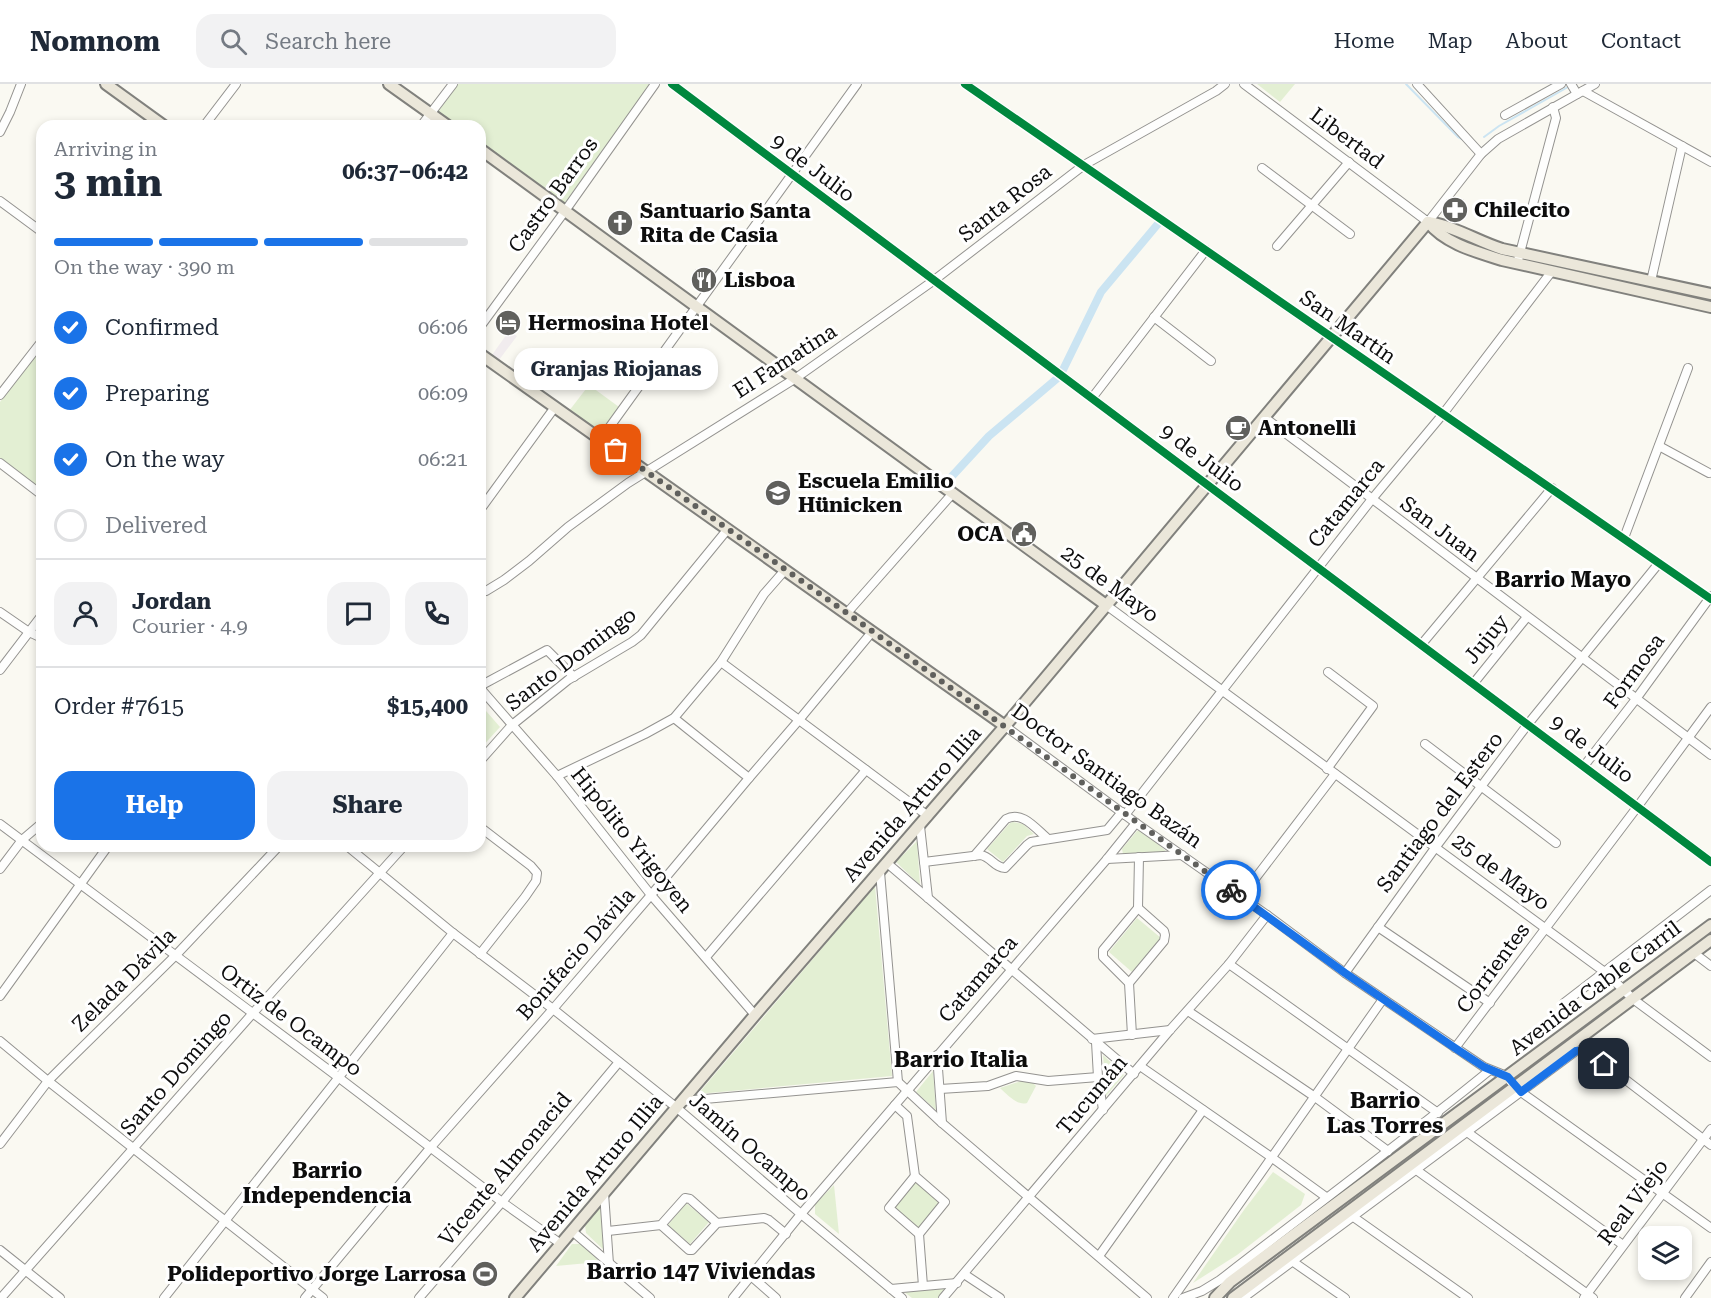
<!DOCTYPE html>
<html lang="en">
<head>
<meta charset="utf-8">
<style>
	:root { --surface:#fff; --page:#f2f2f3; --text:#1f2937; --muted:#747a83; --line:#e0e1e3; --accent:#1a73e8 }
	body { margin:0; font-family:"Roboto Serif",serif; background:var(--page); color:var(--text); height:100vh; display:flex; flex-direction:column; font-size:22px; white-space:nowrap }
	* { box-sizing:border-box; margin:0 }
	p { font-size:20px; color:var(--muted) }
	.icon { flex:none; width:33px; height:33px; fill:none; stroke:currentColor; stroke-width:2; stroke-linecap:round; stroke-linejoin:round }
	.map { position:relative; flex:1; overflow:hidden }
	.panel { position:absolute; left:36px; top:36px; width:450px; height:732px; display:flex; flex-direction:column; background:var(--surface); border-radius:18px; box-shadow:0 3px 9px #0003 }
	.panel>* { flex:none }
	.controls { position:absolute; left:1638px; top:1142px; display:grid; gap:12px }
	.controls a { display:grid; place-items:center; width:54px; height:54px; border-radius:12px; background:var(--surface); box-shadow:0 3px 9px #0003; font-size:30px }
	.pin { position:absolute; display:grid; place-items:center; width:51px; height:51px; color:#fff; margin:-26px; border-radius:12px; box-shadow:0 3px 9px #0006 }
	.courier { position:absolute; display:grid; place-items:center; width:60px; height:60px; margin:-30px; border:4px solid #1a73e8; border-radius:50%; background:#fff; color:#222; box-shadow:0 2px 8px #0007 }
	.bubble { position:absolute; height:42px; border-radius:18px; background:var(--surface); box-shadow:0 3px 9px #0003; font-size:20px; font-weight:700; line-height:42px; text-align:center }
	.head em { font-style:normal; font-weight:700 }
	.head div { display:flex; flex-direction:column-reverse }
	.head { display:flex; align-items:center; justify-content:space-between; height:102px; padding:0 18px }
	h1 { font-size:39px; font-weight:700; line-height:45px }
	.bar { display:grid; grid-template-columns:repeat(4,1fr); gap:9px 6px; align-content:center; height:72px; padding:0 18px }
	.bar i { height:8px; border-radius:4px; background:var(--line) }
	.bar .on { background:var(--accent) }
	.bar p { grid-column:span 4 }
	.line { display:flex; align-items:center; gap:15px; padding:0 18px; border-top:2px solid var(--line) }
	.line div { flex:1 }
	.round { display:grid; place-items:center; flex:none; width:63px; height:63px; border-radius:18px; background:var(--page) }
	ol { padding:0 18px; list-style:none }
	li { display:flex; align-items:center; gap:18px; height:66px }
	li p { margin-inline-start:auto }
	li .icon { padding:6px; border-radius:50%; background:var(--accent); color:#fff; stroke-width:4 }
	li:last-child { color:var(--muted) }
	li i { width:33px; height:33px; border:3px solid var(--line); border-radius:50% }
	.primary-button { display:flex; gap:12px; margin-top:auto; padding:12px 18px }
	.primary-button a { flex:1; height:69px; border-radius:18px; background:var(--accent); color:#fff; font-size:24px; font-weight:700; line-height:69px; text-align:center }
	.primary-button a+a { background:var(--page); color:var(--text) }
	header { display:flex; align-items:center; gap:36px; box-sizing:border-box; height:84px; padding:0 30px; background:var(--surface); border-bottom:2px solid var(--line) }
	header strong { font-size:28px }
	nav { display:flex; gap:33px; margin-inline-start:auto; font-size:21px }
	.search { width:420px; height:54px; background:var(--page); display:flex; align-items:center; gap:15px; box-sizing:border-box; padding:0 21px; border-radius:18px; color:var(--muted); font-size:22px }
	.map>svg:first-child { display:block }
	.industrial { fill:#f1ecee }
	.green { fill:#e3efd3 }
	.lines { fill:none; stroke-linecap:round; stroke-linejoin:round }
	.stream { stroke:#cbe4f2; stroke-width:2 }
	.canal { stroke:#cbe4f2; stroke-width:8 }
	.minor-casing { stroke:#949390; stroke-width:10 }
	.major-casing { stroke:#81817d; stroke-width:14 }
	.minor { stroke:#fefefd; stroke-width:8 }
	.major { stroke:#ebe7da; stroke-width:10 }
	.cycleway-casing { stroke:#fff; stroke-width:11 }
	.cycleway { stroke:#00873e; stroke-width:8 }
	.done { stroke:#60605d; stroke-width:6; stroke-dasharray:0 10.8 }
	.route { stroke:#1a73e8; stroke-width:8 }
	.labels { text-anchor:middle; dominant-baseline:central; stroke-width:6; stroke-linejoin:round; paint-order:stroke }
	.street-label { font-size:21px; fill:#0d0d0d; stroke:#fff }
	.poi-label { font-size:21px; font-weight:bold; fill:#0d0d0d; stroke:#fff; text-anchor:start }
	.neighbourhood-label { font-size:22px; font-weight:bold; fill:#0d0d0d; stroke:#fff }
</style>
</head>
<body>
<header>
<strong>Nomnom</strong>
<div class="search"><svg class="icon" aria-label="search" viewBox="0 0 24 24"><circle cx="10" cy="10" r="6"/><path d="M15 15l6 6"/></svg>Search here</div>
<nav><a>Home</a><a>Map</a><a>About</a><a>Contact</a></nav>
</header>
<div class="map">
<svg width="1711" height="1214" viewBox="0 0 1711 1214">
	<rect width="100%" height="100%" fill="#faf9f2"/>
	<polygon class="industrial" points="509,247 517,252 499,276 492,271"/>
	<g class="green">
		<polygon points="458,0 650,0 564,120 480,60 480,42 455,42 437,29"/>
		<polygon points="1257,0 1295,0 1280,18"/>
		<polygon points="42,263 42,406 0,375 0,318"/>
		<polygon points="589,301 619,323 604,344 599,348 569,327"/>
		<polygon points="480,620 500,643 480,665"/>
		<polygon points="1013,738 1023,740 1034,750 1027,752 1003,778 987,765 1010,739"/>
		<polygon points="1137,747 1143,747 1167,768 1123,770 1122,765"/>
		<polygon points="917,757 920,801 896,778"/>
		<polygon points="875,802 892,992 698,1010"/>
		<polygon points="1137,834 1161,854 1132,888 1109,868"/>
		<polygon points="1103,971 1124,991 1106,1012"/>
		<polygon points="933,987 936,1026 916,1008"/>
		<path d="M1021 997 1032 998 1036 1002 1027 1019C1017 1022 1008 1011 1000 1004Z"/>
		<polygon points="1273,1088 1305,1110 1301,1121 1237,1171 1193,1199 1244,1126"/>
		<polygon points="915,1098 940,1119 919,1144 894,1123"/>
		<polygon points="834,1101 839,1150 815,1130 815,1120"/>
		<polygon points="686,1119 709,1138 690,1160 668,1141"/>
		<polygon points="601,1122 606,1168 586,1149 585,1141"/>
		<polygon points="572,1160 584,1160 599,1178 556,1182"/>
		<polygon points="949,1203 940,1214 912,1214 903,1207"/>
	</g>
	<g class="lines">
		<g class="stream">
			<polyline points="1406,0 1458,53 1466,57"/>
			<polyline points="1484,53 1499,42 1568,3"/>
		</g>
		<polyline class="canal" points="943,402 989,352 1060,292 1101,208 1162,135"/>
		<g class="minor-casing">
			<g id="minor">
				<polyline points="672,0 1711,778"/>
				<polyline points="965,0 1711,515"/>
				<polyline points="1244,0 1428,138 1481,70 1498,55 1595,0"/>
				<polyline points="1417,0 1481,70"/>
				<polyline points="1571,0 1577,10"/>
				<polyline points="1583,7 1711,78"/>
				<polyline points="1505,31 1561,0"/>
				<polyline points="204,42 236,0"/>
				<polyline points="421,42 453,0"/>
				<polyline points="0,48 10,28 21,0"/>
				<polyline points="1262,84 1350,150"/>
				<polyline points="0,117 42,148"/>
				<polyline points="1277,162 1349,78"/>
				<polyline points="1517,180 1556,34 1553,23"/>
				<polyline points="1651,197 1682,62"/>
				<polyline points="1154,233 1211,277"/>
				<polyline points="480,243 565,127 655,0"/>
				<polyline points="0,311 42,257"/>
				<polyline points="1092,314 1206,166"/>
				<polyline points="1264,333 1711,671"/>
				<polyline points="601,355 857,0"/>
				<polyline points="1659,362 1709,389"/>
				<polyline points="0,379 42,411"/>
				<polyline points="480,426 555,323"/>
				<polyline points="1624,454 1688,284"/>
				<polyline points="480,508 486,507 504,496 529,477 568,443 628,399 796,294 933,197 1084,81 1216,7 1225,0"/>
				<polyline points="1106,521 1606,889 1633,915 1711,973"/>
				<polyline points="0,528 29,548 42,554"/>
				<polyline points="847,529 953,409"/>
				<polyline points="1421,561 1552,404"/>
				<polyline points="721,578 928,732"/>
				<polyline points="0,586 42,531"/>
				<polyline points="1473,600 1527,533"/>
				<polyline points="480,602 547,566 574,593"/>
				<polyline points="480,604 557,692 651,811 755,931"/>
				<polyline points="674,634 749,694"/>
				<polyline points="1005,642 1136,739 1267,831 1345,889 1484,983 1504,991 1521,1008 1711,1144"/>
				<polyline points="1425,660 1556,759"/>
				<polyline points="480,677 512,641 568,596 632,558 641,551 727,446"/>
				<polyline points="1584,682 1636,615 1711,512"/>
				<polyline points="1327,685 1373,622 1328,588"/>
				<polyline points="557,692 645,650 674,634 721,578 764,510 785,486"/>
				<polyline points="1125,731 1372,415 1443,330 1552,187"/>
				<polyline points="0,740 338,993 502,1118 561,1160"/>
				<polyline points="920,742 928,814"/>
				<polyline points="347,762 453,849 553,925 677,1024 801,1130 902,1214"/>
				<path d="M974 772 1006 735C1022 726 1036 745 1048 755"/>
				<polyline points="1107,775 1182,771"/>
				<path d="M924 778 981 771C991 773 995 784 1005 784L1027 761 1031 758 1107 746 1122 728"/>
				<polyline points="887,779 1134,990"/>
				<polyline points="0,785 22,756 42,739"/>
				<polyline points="880,788 898,998"/>
				<polyline points="1241,813 1335,690"/>
				<polyline points="1378,843 1490,919"/>
				<polyline points="1694,869 1711,882"/>
				<polyline points="480,870 525,813 536,797 537,789 531,782 480,743"/>
				<polyline points="706,873 866,686"/>
				<polyline points="1229,880 1438,1029"/>
				<polyline points="1345,889 1435,764 1528,640 1659,479"/>
				<polyline points="1129,899 1164,857 1165,851 1164,847 1138,824"/>
				<polyline points="0,912 108,762"/>
				<polyline points="1564,919 1711,806"/>
				<polyline points="1188,927 1315,1013 1388,1067"/>
				<polyline points="1132,951 1129,899 1103,873 1103,866 1138,824 1139,773"/>
				<polyline points="1092,955 1170,946"/>
				<polyline points="0,957 48,997 323,1214"/>
				<polyline points="1096,958 1098,993 1103,1026"/>
				<polyline points="1455,964 1638,722 1711,623"/>
				<polyline points="937,971 942,1039"/>
				<polyline points="1140,982 1271,1073 1326,1113"/>
				<polyline points="940,1005 988,1002 1016,992 1048,997 1098,993"/>
				<polyline points="682,1017 898,998 942,1039 1147,1214"/>
				<polyline points="895,1021 907,1032 915,1092 945,1118 919,1150 923,1202"/>
				<polyline points="1467,1048 1623,1161"/>
				<polyline points="0,1060 48,997 63,982 176,871 279,762"/>
				<polyline points="1415,1085 1593,1214"/>
				<polyline points="915,1092 889,1124 919,1150"/>
				<polyline points="604,1109 609,1180"/>
				<polyline points="1352,1132 1468,1214"/>
				<polyline points="661,1141 689,1166 692,1166 717,1139 764,1134 769,1136 786,1150"/>
				<polyline points="572,1147 650,1214"/>
				<polyline points="608,1147 661,1141 685,1114 690,1115 717,1139"/>
				<polyline points="0,1166 60,1214"/>
				<polyline points="1099,1172 1203,1026"/>
				<polyline points="1292,1177 1345,1214"/>
				<polyline points="964,1190 1000,1214"/>
				<polyline points="751,1192 776,1214"/>
				<polyline points="891,1205 957,1199"/>
				<polyline points="1,1214 253,929 404,762"/>
				<polyline points="164,1214 453,849"/>
				<polyline points="305,1214 431,1063 553,925 651,811 749,694 799,636 872,548"/>
				<polyline points="419,1214 502,1118 619,978"/>
				<polyline points="733,1214 801,1130 1107,775 1136,739"/>
				<polyline points="943,1214 1170,946 1229,880 1267,831"/>
				<polyline points="1173,1214 1383,915"/>
				<path d="M1183 1214 1202 1207 1220 1196C1310 1126 1402 1058 1490 986"/>
				<polyline points="1243,1214 1576,967 1583,965 1588,967 1711,1061"/>
				<polyline points="1584,1214 1711,1045"/>
				<polyline points="1685,1214 1711,1178"/>
			</g>
		</g>
		<g class="major-casing">
			<g id="major">
				<polyline points="106,0 164,42"/>
				<polyline points="389,0 448,42"/>
				<polyline points="480,65 1106,521"/>
				<path d="M1428 138C1445 160 1477 168 1502 176L1711 223"/>
				<path d="M1428 138C1454 142 1477 157 1502 165L1711 210"/>
				<polyline points="480,270 1005,642"/>
				<polyline points="515,1214 755,931 1005,642 1428,138"/>
				<polyline points="1215,1214 1230,1198 1711,841"/>
				<polyline points="1233,1214 1711,856"/>
			</g>
		</g>
		<use href="#minor" class="minor"/>
		<use href="#major" class="major"/>
		<g class="cycleway-casing">
			<g id="cycleway">
				<polyline points="672,0 1711,778"/>
				<polyline points="965,0 1711,515"/>
			</g>
		</g>
		<use href="#cycleway" class="cycleway"/>
	</g>
	<g class="lines">
		<polyline class="done" points="616,366 847,529 1231,806"/>
		<path class="route" d="M1231 806 1345 889 1455 964 1484 983 1508 993 1521 1008 1576 967C1588 964 1595 973 1604 980"/>
	</g>
	<defs>
		<g id="pharmacy-disc" transform="scale(1.35)"><circle r="9.5" fill="#60605d" stroke="#fff"/><path d="M-2-6h4v4h4v4h-4v4h-4v-4h-4v-4h4Z" fill="#fff"/></g>
		<g id="church-disc" transform="scale(1.35)"><circle r="9.5" fill="#60605d" stroke="#fff"/><path d="M-1.2-6h2.4v3.5h3.3v2.4h-3.3V6h-2.4V-.1h-3.3v-2.4h3.3Z" fill="#fff"/></g>
		<g id="restaurant-disc" transform="scale(1.35)"><circle r="9.5" fill="#60605d" stroke="#fff"/><path d="M-5-6h1v4h1v-4h1v4h1v-4h1v5L-1.5 .5V6h-2V.5L-5-1ZM5-6V6H3V1.5H1.5Q1.5-4 5-6Z" fill="#fff"/></g>
		<g id="hotel-disc" transform="scale(1.35)"><circle r="9.5" fill="#60605d" stroke="#fff"/><path d="M-6-4.5h1.5V1H6V5H4.5V3h-9V5H-6ZM-4 0a1.8 1.8 0 1 1 3.6 0ZM.5 0V-2.5h3Q6-2.5 6 0Z" fill="#fff"/></g>
		<g id="cafe-disc" transform="scale(1.35)"><circle r="9.5" fill="#60605d" stroke="#fff"/><path d="M-5.5-4.5H6V0H3Q3 3.5 0 3.5H-2.5Q-5.5 3.5-5.5 0ZM3-3.2v2h1.7v-2ZM-6 4.5H4V6H-6Z" fill="#fff"/></g>
		<g id="school-disc" transform="scale(1.35)"><circle r="9.5" fill="#60605d" stroke="#fff"/><path d="M0-5L7-2L0 1L-7-2ZM-4 1L0 2.5L4 1V4Q0 6-4 4Z" fill="#fff"/></g>
		<g id="civic-disc" transform="scale(1.35)"><circle r="9.5" fill="#60605d" stroke="#fff"/><path d="M-.6-6.5H3V-4.5H.6V-3L4-1V1h2V6H-6V1h2V-1L-.6-3ZM-1.2 2.5V6h2.4V2.5Z" fill="#fff"/></g>
		<g id="stadium-disc" transform="scale(1.35)"><circle r="9.5" fill="#60605d" stroke="#fff"/><path d="M0-5a6.5 5 0 1 0 0 10a6.5 5 0 1 0 0-10ZM-3.5-1.8h7v3.6h-7Z" fill="#fff"/></g>
	</defs>
	<g fill-rule="evenodd">
		<use href="#pharmacy-disc" x="1455" y="126"/>
		<use href="#church-disc" x="620" y="139"/>
		<use href="#restaurant-disc" x="704" y="196"/>
		<use href="#hotel-disc" x="508" y="239"/>
		<use href="#cafe-disc" x="1238" y="344"/>
		<use href="#school-disc" x="778" y="409"/>
		<use href="#civic-disc" x="1024" y="450"/>
		<use href="#stadium-disc" x="485" y="1190"/>
	</g>
	<g class="labels">
		<g class="street-label">
			<text transform="translate(1347 54) rotate(37)">Libertad</text>
			<text transform="translate(813 84) rotate(37)">9 de Julio</text>
			<text transform="translate(553 111) rotate(-54)">Castro Barros</text>
			<text transform="translate(1005 119) rotate(-38)">Santa Rosa</text>
			<text transform="translate(1348 243) rotate(35)">San Martín</text>
			<text transform="translate(785 277) rotate(-33)">El Famatina</text>
			<text transform="translate(1202 374) rotate(37)">9 de Julio</text>
			<text transform="translate(1346 419) rotate(-51)">Catamarca</text>
			<text transform="translate(1440 445) rotate(37)">San Juan</text>
			<text transform="translate(1110 500) rotate(36)">25 de Mayo</text>
			<text transform="translate(1486 555) rotate(-51)">Jujuy</text>
			<text transform="translate(571 575) rotate(-37)">Santo Domingo</text>
			<text transform="translate(1634 587) rotate(-54)">Formosa</text>
			<text transform="translate(1592 665) rotate(37)">9 de Julio</text>
			<text transform="translate(1107 692) rotate(36)">Doctor Santiago Bazán</text>
			<text transform="translate(912 720) rotate(-49)">Avenida Arturo Illia</text>
			<text transform="translate(1440 728) rotate(-53)">Santiago del Estero</text>
			<text transform="translate(632 756) rotate(51)">Hipólito Yrigoyen</text>
			<text transform="translate(1501 788) rotate(36)">25 de Mayo</text>
			<text transform="translate(576 870) rotate(-49)">Bonifacio Dávila</text>
			<text transform="translate(1493 884) rotate(-53)">Corrientes</text>
			<text transform="translate(978 895) rotate(-49)">Catamarca</text>
			<text transform="translate(124 896) rotate(-45)">Zelada Dávila</text>
			<text transform="translate(1595 904) rotate(-37)">Avenida Cable Carril</text>
			<text transform="translate(291 936) rotate(37)">Ortiz de Ocampo</text>
			<text transform="translate(176 989) rotate(-49)">Santo Domingo</text>
			<text transform="translate(1092 1011) rotate(-50)">Tucumán</text>
			<text transform="translate(750 1063) rotate(41)">Jamín Ocampo</text>
			<text transform="translate(505 1085) rotate(-50)">Vicente Almonacid</text>
			<text transform="translate(595 1089) rotate(-50)">Avenida Arturo Illia</text>
			<text transform="translate(1633 1118) rotate(-53)">Real Viejo</text>
		</g>
		<g class="poi-label">
			<text x="1474" y="126">Chilecito</text>
			<text x="640" y="127">Santuario Santa<tspan x="640" dy="24">Rita de Casia</tspan></text>
			<text x="724" y="196">Lisboa</text>
			<text x="528" y="239">Hermosina Hotel</text>
			<text x="1258" y="344">Antonelli</text>
			<text x="798" y="397">Escuela Emilio<tspan x="798" dy="24">Hünicken</tspan></text>
			<text x="1004" y="450" text-anchor="end">OCA</text>
			<text x="466" y="1190" text-anchor="end">Polideportivo Jorge Larrosa</text>
		</g>
		<g class="neighbourhood-label">
			<text x="1563" y="495">Barrio Mayo</text>
			<text x="961" y="975">Barrio Italia</text>
			<text x="1385" y="1016">Barrio<tspan x="1385" dy="25">Las Torres</tspan></text>
			<text x="327" y="1086">Barrio<tspan x="327" dy="25">Independencia</tspan></text>
			<text x="701" y="1187">Barrio 147 Viviendas</text>
		</g>
	</g>
</svg>
<div class="controls">
<a><svg class="icon" aria-label="layers" viewBox="0 0 24 24"><path d="M12 4l9 5-9 5-9-5zM3 14l9 5 9-5"/></svg></a>
</div>
<div class="pin" style="left:616px;top:366px;background:#ea580c"><svg class="icon" aria-label="bag" viewBox="0 0 24 24"><path d="M5 8h14l-1 12H6zM9 8a3 3 0 0 1 6 0"/></svg></div>
<div class="pin" style="left:1604px;top:980px;background:#1f2937"><svg class="icon" aria-label="home" viewBox="0 0 24 24"><path d="M3 11l9-7 9 7M6 9v11h12V9"/></svg></div>
<div class="courier" style="left:1231px;top:806px"><svg class="icon" aria-label="bike" viewBox="0 0 24 24"><circle cx="6" cy="16" r="4"/><circle cx="18" cy="16" r="4"/><path d="M6 16l4-8h5l3 8M10 8l3 8H6M13 5h3"/></svg></div>
<div class="bubble" style="left:514px;top:264px;width:204px">Granjas Riojanas</div>
<section class="panel">
<div class="head"><div><h1>3 min</h1><p>Arriving in</p></div><em>06:37–06:42</em></div>
<div class="bar"><i class="on"></i><i class="on"></i><i class="on"></i><i></i><p>On the way · 390 m</p></div>
<ol>
<li><svg class="icon" aria-label="check" viewBox="0 0 24 24"><path d="M5 12l5 5 9-10"/></svg>Confirmed<p>06:06</p></li>
<li><svg class="icon" aria-label="check" viewBox="0 0 24 24"><path d="M5 12l5 5 9-10"/></svg>Preparing<p>06:09</p></li>
<li><svg class="icon" aria-label="check" viewBox="0 0 24 24"><path d="M5 12l5 5 9-10"/></svg>On the way<p>06:21</p></li>
<li><i></i>Delivered</li>
</ol>
<div class="line" style="height:108px"><a class="round"><svg class="icon" aria-label="person" viewBox="0 0 24 24"><circle cx="12" cy="8" r="4"/><path d="M4 21q1-7 8-7t8 7"/></svg></a><div><b>Jordan</b><p>Courier · 4.9</p></div><a class="round"><svg class="icon" aria-label="chat" viewBox="0 0 24 24"><path d="M4 5h16v11H9l-5 4z"/></svg></a><a class="round"><svg class="icon" aria-label="phone" viewBox="0 0 24 24"><path d="M5 4h4l2 5-3 2q2 4 5 5l2-3 5 2v4C11 20 4 13 5 4z"/></svg></a></div>
<div class="line" style="height:78px"><div>Order #7615</div><b>$15,400</b></div>
<div class="primary-button"><a>Help</a><a>Share</a></div>
</section>
</div>
</body>
</html>
